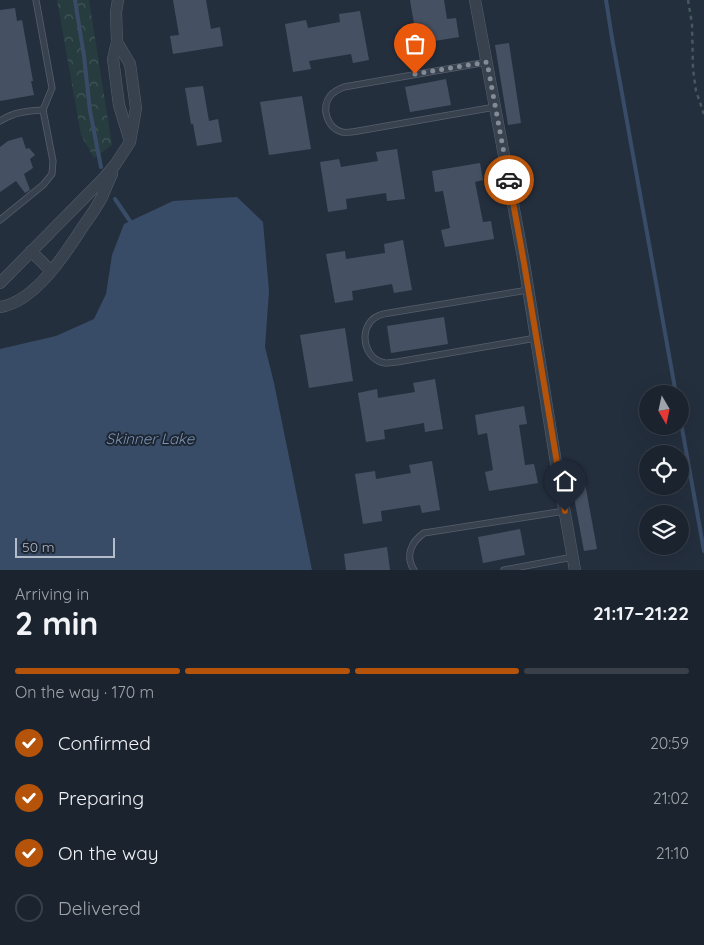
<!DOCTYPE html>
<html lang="en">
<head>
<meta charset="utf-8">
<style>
	:root { --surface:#1b232e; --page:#282f3a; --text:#f1f3f6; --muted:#a0a4aa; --line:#39404a; --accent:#b45309 }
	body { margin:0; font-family:Quicksand,sans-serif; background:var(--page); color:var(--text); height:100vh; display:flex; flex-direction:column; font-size:19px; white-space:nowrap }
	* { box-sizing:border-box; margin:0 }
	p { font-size:16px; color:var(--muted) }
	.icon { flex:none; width:28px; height:28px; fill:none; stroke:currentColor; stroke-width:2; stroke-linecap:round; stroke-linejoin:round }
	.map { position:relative; height:570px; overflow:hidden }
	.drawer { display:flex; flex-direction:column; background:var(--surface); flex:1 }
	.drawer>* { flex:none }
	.needle { width:32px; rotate:171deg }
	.controls { position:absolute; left:639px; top:385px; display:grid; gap:10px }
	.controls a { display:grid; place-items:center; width:50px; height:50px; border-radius:50%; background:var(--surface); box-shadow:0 5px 20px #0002,0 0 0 1px var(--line); font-size:25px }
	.scale { position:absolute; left:15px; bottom:12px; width:100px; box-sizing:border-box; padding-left:5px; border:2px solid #b4bcc9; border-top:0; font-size:14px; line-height:18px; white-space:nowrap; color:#b4bcc9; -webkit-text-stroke:4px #1d2633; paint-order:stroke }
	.pin { position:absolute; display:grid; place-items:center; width:42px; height:42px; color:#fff; margin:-51px -21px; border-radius:50% 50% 50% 0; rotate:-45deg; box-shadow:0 0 5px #0007 }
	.pin .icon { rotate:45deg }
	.courier { position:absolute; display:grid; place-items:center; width:50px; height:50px; margin:-25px; border:4px solid #b45309; border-radius:50%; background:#fff; color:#222; box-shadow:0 1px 6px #0007 }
	.summary em { font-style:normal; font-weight:700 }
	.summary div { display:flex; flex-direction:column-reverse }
	.summary { display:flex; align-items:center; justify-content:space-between; height:85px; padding:0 15px }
	h1 { font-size:32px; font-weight:700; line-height:38px }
	.bar { display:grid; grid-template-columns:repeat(4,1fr); gap:8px 5px; align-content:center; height:60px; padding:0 15px }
	.bar i { height:6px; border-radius:4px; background:var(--line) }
	.bar .selected { background:var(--accent) }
	.bar p { grid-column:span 4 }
	ol { padding:0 15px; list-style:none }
	li { display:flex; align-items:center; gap:15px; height:55px }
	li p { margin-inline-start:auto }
	li .icon { padding:5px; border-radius:50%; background:var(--accent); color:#fff; stroke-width:4 }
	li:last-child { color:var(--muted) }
	li i { width:28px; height:28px; border:2px solid var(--line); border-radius:50% }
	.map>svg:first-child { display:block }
	.forest { fill:url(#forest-crowns) }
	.water { fill:#394c67 }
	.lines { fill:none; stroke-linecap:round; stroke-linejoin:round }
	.stream { stroke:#394c67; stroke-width:4 }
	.building { fill:#455162 }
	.service-casing { stroke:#565f6c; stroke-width:7 }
	.minor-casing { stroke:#565f6c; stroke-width:12 }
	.path { stroke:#44595c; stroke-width:2.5; stroke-dasharray:4 4; stroke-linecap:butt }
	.service { stroke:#38414e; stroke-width:5.5 }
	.minor { stroke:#38414e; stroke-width:11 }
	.done { stroke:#828b98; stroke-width:5; stroke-dasharray:0 9 }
	.route { stroke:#b45309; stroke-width:6 }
	.labels { text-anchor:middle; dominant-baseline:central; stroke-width:4; stroke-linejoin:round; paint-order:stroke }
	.water-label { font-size:15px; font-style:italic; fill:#7c92b1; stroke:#1d2633 }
</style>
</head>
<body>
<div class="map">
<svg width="704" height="570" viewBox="0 0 704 570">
	<defs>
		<pattern id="forest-crowns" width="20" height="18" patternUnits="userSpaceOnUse" patternTransform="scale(1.25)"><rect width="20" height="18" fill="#263c3f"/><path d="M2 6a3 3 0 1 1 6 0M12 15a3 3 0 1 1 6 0" fill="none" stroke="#435659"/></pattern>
	</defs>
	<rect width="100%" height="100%" fill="#242f3e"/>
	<polygon class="forest" points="57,0 89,0 112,145 94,158 81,135"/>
	<polygon class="water" points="237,197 263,222 269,291 265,347 274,383 312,570 0,570 0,349 56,336 94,319 106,294 112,255 124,224 173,201"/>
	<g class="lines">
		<g class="stream">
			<polyline points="75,0 84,56 90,111 101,167"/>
			<polyline points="606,0 612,38 676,394"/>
			<polyline points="115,199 130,221"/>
			<polyline points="680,417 704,551"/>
		</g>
	</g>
	<g class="building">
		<polygon points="173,0 206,0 211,29 220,27 223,46 173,54 170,36 179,35"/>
		<polygon points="410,0 444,0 447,19 456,18 459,37 410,45 407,25 414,24"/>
		<polygon points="15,8 17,21 22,20 33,81 31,81 34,95 0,101 0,10"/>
		<polygon points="360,11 369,60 353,63 351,54 309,61 311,69 293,72 285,24 306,20 308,28 340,22 339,14"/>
		<polygon points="509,43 521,123 508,125 495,45"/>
		<polygon points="446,79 451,105 410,112 405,87"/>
		<polygon points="203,86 209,121 218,119 222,142 197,146 193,124 191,124 185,88"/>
		<polygon points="302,96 311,149 269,155 260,102"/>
		<polygon points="22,137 26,149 29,148 35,155 30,159 33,168 24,174 30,190 25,193 16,181 0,192 0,147 8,141"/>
		<polygon points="397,149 405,199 387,201 386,193 346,199 347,209 328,212 320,162 339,159 341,167 378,161 376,152"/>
		<polygon points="480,163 483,180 475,182 483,222 491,221 494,239 445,247 441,230 450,228 443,191 435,192 432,171"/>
		<polygon points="403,240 412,290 394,293 392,284 352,291 353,300 335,303 326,254 345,251 346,259 385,253 384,244"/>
		<polygon points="444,317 448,344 391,353 387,326"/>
		<polygon points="345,328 353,381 309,388 300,335"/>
		<polygon points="435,379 443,429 425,432 424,423 384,430 385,439 366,442 358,393 377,389 378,398 415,392 413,383"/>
		<polygon points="524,406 527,424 519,425 525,465 534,464 538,483 489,491 485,472 493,470 487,433 478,435 475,415"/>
		<polygon points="432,461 440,510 422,513 420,505 381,511 382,521 363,524 355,474 375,471 376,479 411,473 409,465"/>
		<polygon points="584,478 597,549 584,551 571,481"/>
		<polygon points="520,529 525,555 483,563 478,537"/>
		<polygon points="387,547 390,570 346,570 344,554"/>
	</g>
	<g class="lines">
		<g class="service-casing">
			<g id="service">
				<path d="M487 62 344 87C339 89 334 91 330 96 321 108 327 128 342 132 347 133 353 132 358 131L495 107"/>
				<path d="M0 121C14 112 27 111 43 110"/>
				<polyline points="0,220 43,185 52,174 53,161 43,110 52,88 36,0"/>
				<path d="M528 290 389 313C383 314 376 315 371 321 359 335 366 360 385 363 389 363 394 362 397 362L536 338"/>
				<path d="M414 570C405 556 411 542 424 533L565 511"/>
				<polyline points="504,570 573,557"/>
			</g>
		</g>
		<g class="minor-casing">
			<g id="minor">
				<polyline points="118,0 116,12 117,42 113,59 119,105 129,138"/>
				<polyline points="475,0 524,263 556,463 575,570"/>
				<polyline points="31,251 51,271"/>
				<polyline points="0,283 103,179 115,165 130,142 136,108 130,64 117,42"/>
				<path d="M0 307C35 302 66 253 84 225 90 217 96 208 101 199 105 191 108 182 112 174"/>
			</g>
		</g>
		<polyline class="path" points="688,0 692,24 693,69 696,91 704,114"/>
		<use href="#service" class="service"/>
		<use href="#minor" class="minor"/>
	</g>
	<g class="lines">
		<polyline class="done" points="415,74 487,62 509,180"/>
		<polyline class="route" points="509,180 524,263 565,511"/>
	</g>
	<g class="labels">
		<g class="water-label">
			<text x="150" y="438">Skinner Lake</text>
		</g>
	</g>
</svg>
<div class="controls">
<a><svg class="needle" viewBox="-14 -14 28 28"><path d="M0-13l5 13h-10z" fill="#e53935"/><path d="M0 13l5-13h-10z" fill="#a0a4aa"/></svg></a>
<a><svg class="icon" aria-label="locate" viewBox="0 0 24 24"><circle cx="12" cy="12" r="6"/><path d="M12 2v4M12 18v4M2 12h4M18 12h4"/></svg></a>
<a><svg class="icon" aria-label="layers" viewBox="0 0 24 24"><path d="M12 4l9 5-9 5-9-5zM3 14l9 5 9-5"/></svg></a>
</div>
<div class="scale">50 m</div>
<div class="pin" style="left:415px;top:74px;background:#ea580c"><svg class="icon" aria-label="bag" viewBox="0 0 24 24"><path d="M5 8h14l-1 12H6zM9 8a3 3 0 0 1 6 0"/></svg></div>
<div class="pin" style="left:565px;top:511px;background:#1f2937"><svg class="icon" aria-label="home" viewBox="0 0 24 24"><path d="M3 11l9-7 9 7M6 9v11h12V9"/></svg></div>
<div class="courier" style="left:509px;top:180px"><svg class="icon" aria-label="car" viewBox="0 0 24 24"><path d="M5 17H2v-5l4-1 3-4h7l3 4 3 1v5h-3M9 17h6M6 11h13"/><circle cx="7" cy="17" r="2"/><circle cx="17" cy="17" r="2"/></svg></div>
</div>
<section class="drawer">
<div class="summary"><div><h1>2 min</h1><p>Arriving in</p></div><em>21:17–21:22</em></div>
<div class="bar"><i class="selected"></i><i class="selected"></i><i class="selected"></i><i></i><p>On the way · 170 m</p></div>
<ol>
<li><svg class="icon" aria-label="check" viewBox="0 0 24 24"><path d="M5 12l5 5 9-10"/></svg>Confirmed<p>20:59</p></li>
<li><svg class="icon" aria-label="check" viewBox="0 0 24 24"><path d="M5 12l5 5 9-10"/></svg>Preparing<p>21:02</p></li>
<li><svg class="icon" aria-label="check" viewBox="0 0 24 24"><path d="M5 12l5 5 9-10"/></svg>On the way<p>21:10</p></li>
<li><i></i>Delivered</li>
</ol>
</section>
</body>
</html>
